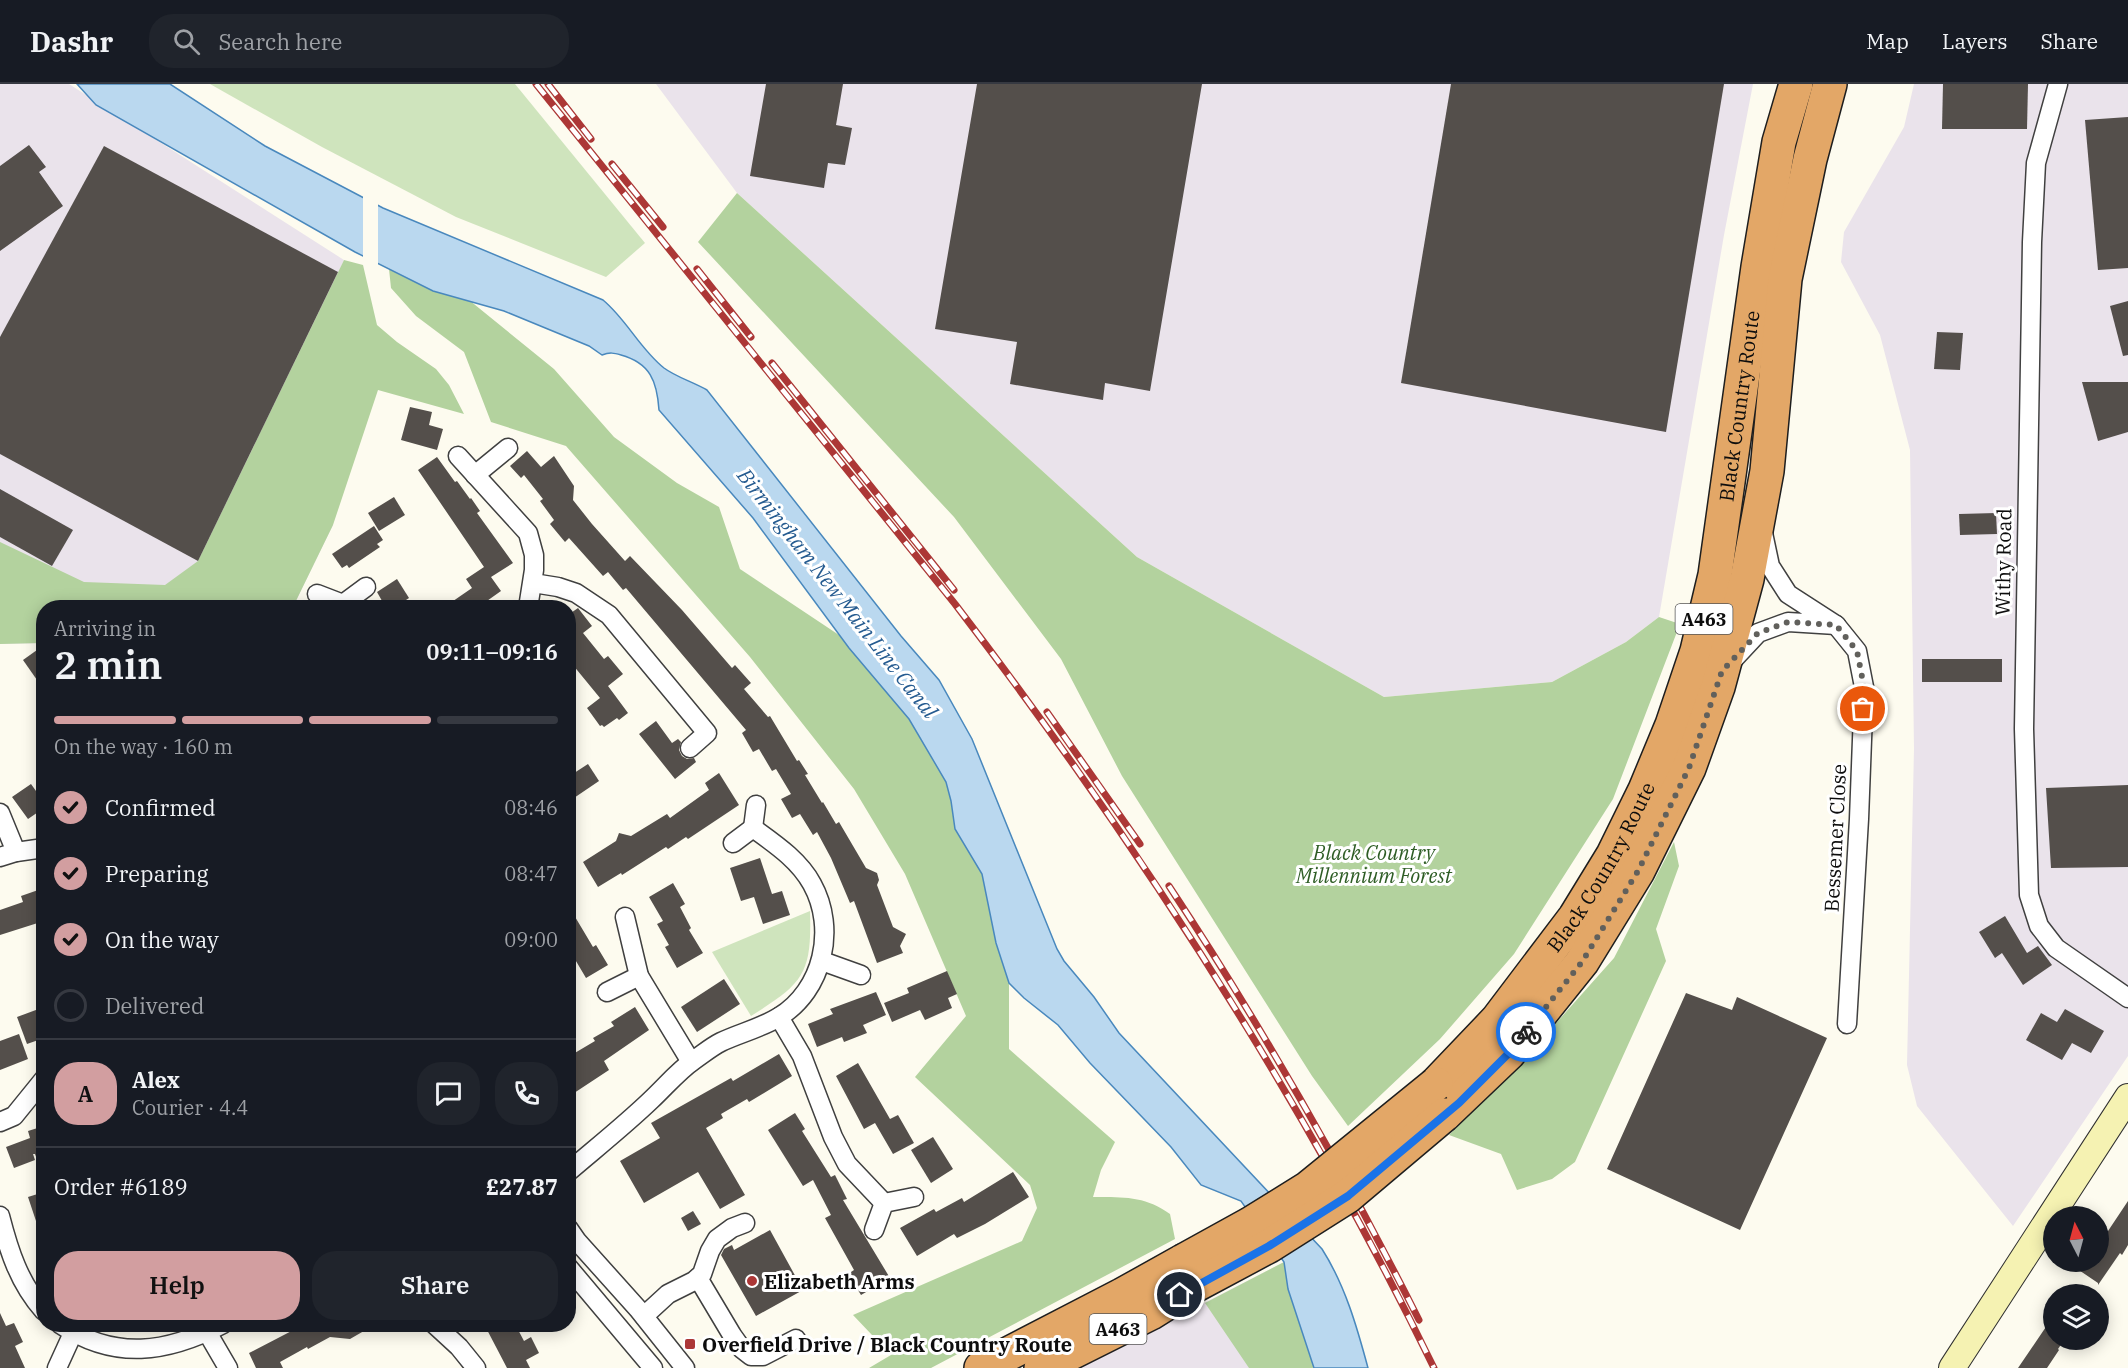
<!DOCTYPE html>
<html lang="en">
<head>
<meta charset="utf-8">
<style>
	:root { --surface:#171b24; --page:#20242c; --text:#f1f3f6; --muted:#9ea1a6; --line:#363941; --accent:#d29ea0 }
	body { margin:0; font-family:"IBM Plex Serif",serif; background:var(--page); color:var(--text); height:100vh; display:flex; flex-direction:column; font-size:22px; white-space:nowrap }
	* { box-sizing:border-box; margin:0 }
	p { font-size:20px; color:var(--muted) }
	.icon { flex:none; width:33px; height:33px; fill:none; stroke:currentColor; stroke-width:2; stroke-linecap:round; stroke-linejoin:round }
	.map { position:relative; flex:1; overflow:hidden }
	.panel { position:absolute; left:36px; top:516px; width:540px; height:732px; display:flex; flex-direction:column; background:var(--surface); border-radius:24px; box-shadow:0 3px 15px #0003 }
	.panel>* { flex:none }
	.needle { width:39px; rotate:354deg }
	.fabs { position:absolute; left:2043px; top:1122px; display:grid; gap:12px }
	.fabs a { display:grid; place-items:center; width:66px; height:66px; border-radius:50%; background:var(--surface); box-shadow:0 3px 15px #0003; font-size:30px }
	.pin { position:absolute; display:grid; place-items:center; width:51px; height:51px; color:#fff; margin:-26px; border:3px solid #fff; border-radius:50%; box-shadow:0 2px 6px #0007 }
	.courier { position:absolute; display:grid; place-items:center; width:60px; height:60px; margin:-30px; border:4px solid #1a73e8; border-radius:50%; background:#fff; color:#222; box-shadow:0 2px 8px #0007 }
	.summary em { font-style:normal; font-weight:600 }
	.summary div { display:flex; flex-direction:column-reverse }
	.summary { display:flex; align-items:center; justify-content:space-between; height:102px; padding:0 18px }
	h1 { font-size:39px; font-weight:600; line-height:45px }
	.bar { display:grid; grid-template-columns:repeat(4,1fr); gap:9px 6px; align-content:center; height:72px; padding:0 18px }
	.bar i { height:8px; border-radius:4px; background:var(--line) }
	.bar .on { background:var(--accent) }
	.bar p { grid-column:span 4 }
	.line { display:flex; align-items:center; gap:15px; padding:0 18px; border-top:2px solid var(--line) }
	.line div { flex:1 }
	.round { display:grid; place-items:center; flex:none; width:63px; height:63px; border-radius:24px; background:var(--page) }
	ol { padding:0 18px; list-style:none }
	li { display:flex; align-items:center; gap:18px; height:66px }
	li p { margin-inline-start:auto }
	li .icon { padding:6px; border-radius:50%; background:var(--accent); color:#111; stroke-width:4 }
	li:last-child { color:var(--muted) }
	li i { width:33px; height:33px; border:3px solid var(--line); border-radius:50% }
	.primary-button { display:flex; gap:12px; margin-top:auto; padding:12px 18px }
	.primary-button a { flex:1; height:69px; border-radius:24px; background:var(--accent); color:#111; font-size:24px; font-weight:600; line-height:69px; text-align:center }
	.primary-button a+a { background:var(--page); color:var(--text) }
	header { display:flex; align-items:center; gap:36px; box-sizing:border-box; height:84px; padding:0 30px; background:var(--surface); border-bottom:2px solid var(--line) }
	header strong { font-size:28px }
	nav { display:flex; gap:33px; margin-inline-start:auto; font-size:21px }
	.search { width:420px; height:54px; background:var(--page); display:flex; align-items:center; gap:15px; box-sizing:border-box; padding:0 21px; border-radius:24px; color:var(--muted); font-size:22px }
	.map>svg:first-child { display:block }
	.industrial { fill:#eae3eb }
	.green { fill:#cfe4bd }
	.forest { fill:#b3d29e }
	.water { fill:#bad8ef; stroke:#4988bd; stroke-width:1.5 }
	.pier { fill:#fdfbef }
	.building { fill:#544f4b }
	.lines { fill:none; stroke-linecap:round; stroke-linejoin:round }
	.street-casing { stroke:#404040; stroke-width:21 }
	.secondary-casing { stroke:#2f2f2f; stroke-width:28 }
	.highway-casing { stroke:#1e1e1e; stroke-width:36 }
	.street { stroke:#fff; stroke-width:18 }
	.secondary { stroke:#f5f2b2; stroke-width:26 }
	.highway { stroke:#e3a767; stroke-width:33 }
	.rail-casing { stroke:#ac3736; stroke-width:7 }
	.rail { stroke:#fff; stroke-width:4.5; stroke-dasharray:14; stroke-linecap:butt }
	.highway-bridge-casing { stroke:#1e1e1e; stroke-width:36; stroke-linecap:butt }
	.highway-bridge { stroke:#e3a767; stroke-width:33 }
	.done { stroke:#61605c; stroke-width:6; stroke-dasharray:0 10.8 }
	.route { stroke:#1a73e8; stroke-width:8 }
	.poi-dot { fill:#ac3736; stroke:#fff; stroke-width:2 }
	.labels { text-anchor:middle; dominant-baseline:central; stroke-width:6; stroke-linejoin:round; paint-order:stroke }
	.shield { fill:#fff; stroke:#565656; stroke-width:1.5 }
	.shield-label { font-size:18px; font-weight:bold; fill:#0d0d0d }
	.street-label { font-size:20px; fill:#0d0d0d; stroke:#fff }
	.park-label { font-size:20px; font-style:italic; fill:#2e5d25; stroke:#fff }
	.poi-label { font-size:20px; font-weight:bold; fill:#0d0d0d; stroke:#fff; text-anchor:start }
	.water-label { font-size:21px; font-style:italic; fill:#255b90; stroke:#fff }
</style>
</head>
<body>
<header>
<strong>Dashr</strong>
<div class="search"><svg class="icon" aria-label="search" viewBox="0 0 24 24"><circle cx="10" cy="10" r="6"/><path d="M15 15l6 6"/></svg>Search here</div>
<nav><a>Map</a><a>Layers</a><a>Share</a></nav>
</header>
<div class="map">
<svg width="2128" height="1284" viewBox="0 0 2128 1284">
	<rect width="100%" height="100%" fill="#fdfbef"/>
	<g class="industrial">
		<polygon points="0,0 69,0 344,176 329,211 333,441 293,523 44,524 43,559 0,560"/>
		<polygon points="656,0 1753,0 1724,151 1659,533 1626,558 1552,598 1384,613 1137,473 737,109"/>
		<polygon points="1914,0 2128,0 2128,972 2013,1142 1917,1022 1907,981 1914,665 1910,366 1880,251 1841,178 1844,148 1904,43"/>
		<polygon points="1284,1178 1314,1284 1077,1284"/>
	</g>
	<g class="green">
		<polygon points="210,0 515,0 645,159 606,193 456,133 322,63"/>
		<path d="M810 827C812 891 803 899 751 932L712 868Z"/>
	</g>
	<g class="forest">
		<polygon points="737,109 1137,473 1384,613 1552,598 1626,558 1659,533 1680,540 1613,715 1514,870 1440,955 1348,1042 1312,992 1122,692 1061,575 954,433 698,158"/>
		<polygon points="344,176 363,181 377,241 397,258 436,285 449,301 464,330 378,306 333,441 293,523 44,524 43,559 0,560 0,458 84,498 165,501 198,477"/>
		<path d="M389 185 433 207 469 216 554 285 614 353 677 399 719 423 740 485 839 551 909 635 946 698 951 717 955 745 982 790 996 859 1009 899V965L1115 1058 1101 1086 1093 1113C1122 1113 1146 1112 1170 1130L1175 1155 931 1284H869L891 1271 853 1231 1022 1157 1037 1124 1030 1101 915 993 966 932 905 790 854 705 750 573 566 362 491 338 464 268 416 232 391 204Z"/>
		<polygon points="1674,758 1679,782 1656,845 1666,877 1575,1078 1552,1095 1517,1106 1501,1070 1449,1051 1525,974 1614,874"/>
		<polygon points="1284,1178 1288,1205 1314,1284 1249,1284 1205,1219"/>
	</g>
	<path class="water" d="M77 0H170L265 62 383 124 603 216C627 236 640 265 664 284 676 293 693 298 707 306L901 552 939 596 972 655 1057 865 1064 877 1094 913 1119 949 1322 1165C1345 1201 1357 1243 1368 1284H1314L1288 1205 1284 1178 1241 1117 1201 1101 1171 1063 1090 979 1058 941 1024 914 1009 899 996 859 982 790 955 745 951 717 946 698 909 635 849 564 753 434 659 326C657 297 650 279 621 271 614 269 610 268 602 271L589 262 504 227 433 207 355 168 96 21Z"/>
	<polygon class="pier" points="363,110 378,118 378,183 363,175"/>
	<g class="building">
		<polygon points="766,0 843,0 836,41 852,44 845,81 828,79 824,104 750,92"/>
		<polygon points="977,0 1202,0 1150,307 1105,299 1103,316 1010,300 1017,258 935,245"/>
		<polygon points="1451,0 1724,0 1666,348 1401,299"/>
		<polygon points="1943,0 2028,0 2027,45 1942,45"/>
		<polygon points="2128,33 2128,184 2098,186 2085,36"/>
		<polygon points="29,61 46,83 39,88 63,122 0,167 0,82"/>
		<polygon points="104,62 338,188 198,477 0,370 0,253"/>
		<polygon points="2128,217 2128,271 2123,272 2110,222"/>
		<polygon points="1937,248 1963,249 1960,286 1934,285"/>
		<polygon points="2082,298 2128,298 2128,348 2098,357"/>
		<polygon points="410,323 432,328 429,341 443,345 437,366 401,356"/>
		<polygon points="527,367 541,383 554,372 574,402 573,416 592,440 625,477 630,472 682,526 732,584 735,581 751,599 744,605 768,633 770,632 797,677 799,676 808,690 805,691 822,719 823,718 836,740 839,738 866,784 877,789 879,796 877,801 893,843 906,850 900,862 903,869 877,879 854,817 850,819 831,774 817,748 813,751 800,730 792,734 781,715 791,710 776,685 772,687 759,665 753,668 742,649 746,646 626,504 623,506 608,488 603,492 569,454 565,458 550,440 554,436 540,417 543,415 524,391 521,394 510,382"/>
		<polygon points="437,373 455,398 457,397 470,415 471,414 480,427 477,429 513,479 491,493 501,507 477,524 443,524 472,504 466,495 484,483 418,386"/>
		<polygon points="0,405 73,446 52,482 0,453"/>
		<polygon points="394,413 405,431 379,447 368,429"/>
		<polygon points="1996,429 1997,450 1960,451 1959,430"/>
		<polygon points="374,442 383,456 377,460 380,463 349,484 347,481 342,484 332,470"/>
		<polygon points="397,495 409,514 394,524 386,524 377,508"/>
		<polygon points="578,524 592,542 583,549 604,575 608,572 623,590 608,602 628,629 619,636 617,634 604,643 602,641 600,642 587,624 600,614 568,575 568,531"/>
		<polygon points="44,561 44,606 23,576"/>
		<rect x="1922" y="575" width="80" height="23"/>
		<polygon points="656,637 672,659 678,655 681,658 679,666 682,672 687,675 694,674 696,678 675,695 639,650"/>
		<polygon points="588,680 599,697 568,718 568,693"/>
		<polygon points="719,689 739,721 688,755 686,753 668,765 666,763 622,791 621,789 598,803 583,778 616,757 619,749 631,752 667,730 670,734 709,706 705,699"/>
		<polygon points="31,700 36,707 44,702 44,724 28,735 12,713"/>
		<polygon points="2128,701 2128,783 2051,784 2046,704"/>
		<polygon points="760,774 772,810 782,807 790,831 763,840 754,813 741,817 730,784"/>
		<polygon points="673,799 685,820 680,823 691,844 689,846 703,869 677,884 665,863 669,861 657,840 663,837 649,813"/>
		<polygon points="44,804 44,837 0,851 0,826 23,818 21,812"/>
		<polygon points="568,821 593,863 596,861 608,881 586,894 573,872 568,875"/>
		<polygon points="2005,832 2027,869 2038,862 2052,881 2023,901 2002,869 1995,874 1979,848"/>
		<polygon points="947,887 957,910 948,914 952,924 925,936 920,926 892,938 884,919 909,909 907,904"/>
		<polygon points="724,895 740,920 697,948 681,923"/>
		<polygon points="876,908 886,931 863,941 867,949 844,958 842,953 817,963 808,940 833,930 830,925"/>
		<polygon points="1686,909 1732,926 1737,913 1827,954 1740,1146 1607,1085"/>
		<polygon points="44,923 44,954 27,960 17,933"/>
		<polygon points="635,923 649,946 604,977 609,986 568,1013 568,973 595,957 593,954 614,942 611,938"/>
		<polygon points="2065,925 2104,947 2091,969 2072,959 2062,976 2026,956 2041,929 2057,938"/>
		<polygon points="19,950 28,975 0,986 0,957"/>
		<polygon points="779,970 792,992 749,1018 747,1015 721,1030 723,1034 706,1044 745,1111 720,1125 698,1088 644,1119 620,1077 660,1054 651,1039 731,994 733,997"/>
		<polygon points="858,979 890,1035 898,1031 914,1059 893,1070 875,1039 864,1045 836,992"/>
		<polygon points="795,1029 805,1045 802,1047 831,1093 835,1091 847,1115 843,1116 890,1194 861,1211 848,1190 854,1186 825,1134 831,1131 813,1096 803,1102 768,1046"/>
		<polygon points="44,1042 44,1086 41,1086 35,1070 33,1070 35,1076 14,1084 6,1063 30,1054 28,1047"/>
		<polygon points="933,1053 953,1085 931,1099 911,1066"/>
		<polygon points="1013,1088 1029,1113 985,1140 957,1154 954,1150 917,1172 900,1144 934,1125 936,1128 962,1114 964,1118"/>
		<polygon points="44,1108 44,1152 41,1152 28,1113"/>
		<polygon points="2128,1117 2128,1161 2122,1171 2120,1169 2098,1201 2098,1199 2067,1178 2098,1178 2098,1162"/>
		<polygon points="693,1127 701,1140 688,1147 681,1134"/>
		<polygon points="770,1146 803,1206 756,1232 721,1171 724,1165 732,1161 734,1166"/>
		<polygon points="0,1229 6,1242 14,1239 23,1258 15,1262 25,1284 0,1284"/>
		<polygon points="2054,1231 2054,1256 2064,1256 2058,1265 2059,1266 2047,1284 2018,1284"/>
		<polygon points="305,1240 376,1240 350,1255 330,1253 308,1265 307,1263 280,1278 283,1284 256,1284 249,1269"/>
		<polygon points="484,1240 515,1240 524,1257 531,1253 539,1269 526,1276 530,1284 507,1284"/>
	</g>
	<g class="lines">
		<g class="street-casing">
			<g id="street">
				<polyline points="2058,0 2036,79 2032,158 2024,645 2029,811 2039,842 2056,864 2128,914"/>
				<polyline points="458,372 528,449 534,471 534,486 528,524"/>
				<polyline points="475,391 508,364"/>
				<polyline points="533,499 558,503 576,509 609,531 707,649 690,664"/>
				<polyline points="317,510 343,520 344,524"/>
				<polyline points="343,520 366,503"/>
				<polyline points="1836,541 1857,567 1864,603 1859,735 1847,940"/>
				<polyline points="1730,579 1758,549 1788,538 1836,541 1788,510 1770,482 1763,449"/>
				<polyline points="0,729 16,768"/>
				<polyline points="753,744 756,721"/>
				<polyline points="0,773 16,768 44,764"/>
				<polyline points="625,833 639,892 691,978"/>
				<polyline points="822,877 861,891"/>
				<polyline points="607,908 639,892"/>
				<polyline points="779,933 802,972 833,1053 847,1080 884,1119"/>
				<polyline points="0,1038 14,1032 44,995"/>
				<path d="M568 1088C596 1064 625 1041 651 1016 665 1003 678 987 694 976 703 970 711 963 721 958 740 949 761 944 779 933 823 906 837 845 812 800 799 776 775 760 753 744L733 759"/>
				<path d="M0 1132C9 1167 19 1199 44 1227"/>
				<polyline points="568,1144 577,1157 638,1225 685,1284"/>
				<polyline points="874,1146 884,1119 914,1113"/>
				<polyline points="568,1183 653,1284"/>
				<polyline points="698,1194 732,1251 742,1265 751,1272 763,1272 796,1255"/>
				<polyline points="644,1232 668,1210 694,1197 702,1190 710,1167 717,1155 732,1144 745,1139"/>
				<path d="M60 1240C115 1277 167 1269 223 1240"/>
				<polyline points="434,1240 459,1263 476,1284"/>
				<polyline points="207,1248 228,1284"/>
				<polyline points="57,1284 73,1249"/>
			</g>
		</g>
		<g class="secondary-casing">
			<polyline id="secondary" points="1952,1284 2128,1013"/>
		</g>
		<g class="highway-casing">
			<g id="highway">
				<path id="s1" d="M1436 1000 1497 936 1575 833 1613 771 1645 706 1672 641 1697 567 1715 491 1758 183 1779 58 1796 0"/>
				<polyline points="1444,1031 1509,969 1582,878 1638,787 1689,684 1718,603 1747,495 1767,387 1785,195 1810,75 1830,0"/>
				<polyline points="981,1284 1122,1211 1183,1177"/>
				<polyline points="1041,1284 1151,1229 1194,1202"/>
			</g>
		</g>
		<use href="#street" class="street"/>
		<use href="#secondary" class="secondary"/>
		<use href="#highway" class="highway"/>
		<g class="rail-casing">
			<g id="rail">
				<path d="M536 0 955 520C1138 759 1302 1013 1434 1284"/>
				<polyline points="548,0 591,55"/>
				<polyline points="612,80 663,143"/>
				<polyline points="697,185 751,253"/>
				<polyline points="772,279 954,506"/>
				<polyline points="1047,628 1140,760"/>
				<path d="M1169 802C1261 941 1344 1087 1419 1236"/>
			</g>
		</g>
		<use href="#rail" class="rail"/>
		<g class="highway-bridge-casing">
			<g id="highway-bridge">
				<polyline points="1183,1177 1250,1140 1308,1104 1436,1000"/>
				<polyline points="1194,1202 1269,1162 1348,1112 1444,1031"/>
			</g>
		</g>
		<use href="#highway-bridge" class="highway-bridge"/>
	</g>
	<g class="lines">
		<polyline class="done" points="1526,948 1582,878 1638,787 1689,684 1722,587 1758,549 1788,538 1836,541 1857,567 1864,603 1863,625"/>
		<polyline class="route" points="1180,1211 1269,1162 1348,1112 1459,1019 1509,969 1526,948"/>
	</g>
	<g class="poi-dot">
		<circle cx="752" cy="1197" r="6"/>
		<rect x="684" y="1254" width="12" height="12" rx="3"/>
	</g>
	<g class="labels">
		<g class="shield">
			<rect x="1675.5" y="520" width="57" height="30" rx="4.5"/>
			<rect x="1089.5" y="1230" width="57" height="30" rx="4.5"/>
		</g>
		<g class="shield-label">
			<text x="1704" y="535">A463</text>
			<text x="1118" y="1245">A463</text>
		</g>
		<g class="street-label">
			<text stroke="none"><textPath href="#s1" startOffset="760">Black Country Route</textPath></text>
			<text transform="translate(2003 478) rotate(-89)">Withy Road</text>
			<text transform="translate(1835 754) rotate(-87)">Bessemer Close</text>
			<text stroke="none"><textPath href="#s1" startOffset="274">Black Country Route</textPath></text>
		</g>
		<g class="park-label">
			<text x="1374" y="768">Black Country<tspan x="1374" dy="23">Millennium Forest</tspan></text>
		</g>
		<g class="poi-label">
			<text x="764" y="1197">Elizabeth Arms</text>
			<text x="702" y="1260">Overfield Drive / Black Country Route</text>
		</g>
		<g class="water-label">
			<text transform="translate(838 509) rotate(52)">Birmingham New Main Line Canal</text>
		</g>
	</g>
</svg>
<div class="fabs">
<a><svg class="needle" viewBox="-14 -14 28 28"><path d="M0-13l5 13h-10z" fill="#e53935"/><path d="M0 13l5-13h-10z" fill="#9ea1a6"/></svg></a>
<a><svg class="icon" aria-label="layers" viewBox="0 0 24 24"><path d="M12 4l9 5-9 5-9-5zM3 14l9 5 9-5"/></svg></a>
</div>
<div class="pin" style="left:1863px;top:625px;background:#ea580c"><svg class="icon" aria-label="bag" viewBox="0 0 24 24"><path d="M5 8h14l-1 12H6zM9 8a3 3 0 0 1 6 0"/></svg></div>
<div class="pin" style="left:1180px;top:1211px;background:#1f2937"><svg class="icon" aria-label="home" viewBox="0 0 24 24"><path d="M3 11l9-7 9 7M6 9v11h12V9"/></svg></div>
<div class="courier" style="left:1526px;top:948px"><svg class="icon" aria-label="bike" viewBox="0 0 24 24"><circle cx="6" cy="16" r="4"/><circle cx="18" cy="16" r="4"/><path d="M6 16l4-8h5l3 8M10 8l3 8H6M13 5h3"/></svg></div>
<section class="panel">
<div class="summary"><div><h1>2 min</h1><p>Arriving in</p></div><em>09:11–09:16</em></div>
<div class="bar"><i class="on"></i><i class="on"></i><i class="on"></i><i></i><p>On the way · 160 m</p></div>
<ol>
<li><svg class="icon" aria-label="check" viewBox="0 0 24 24"><path d="M5 12l5 5 9-10"/></svg>Confirmed<p>08:46</p></li>
<li><svg class="icon" aria-label="check" viewBox="0 0 24 24"><path d="M5 12l5 5 9-10"/></svg>Preparing<p>08:47</p></li>
<li><svg class="icon" aria-label="check" viewBox="0 0 24 24"><path d="M5 12l5 5 9-10"/></svg>On the way<p>09:00</p></li>
<li><i></i>Delivered</li>
</ol>
<div class="line" style="height:108px"><b class="round" style="background:var(--accent);color:#111">A</b><div><b>Alex</b><p>Courier · 4.4</p></div><a class="round"><svg class="icon" aria-label="chat" viewBox="0 0 24 24"><path d="M4 5h16v11H9l-5 4z"/></svg></a><a class="round"><svg class="icon" aria-label="phone" viewBox="0 0 24 24"><path d="M5 4h4l2 5-3 2q2 4 5 5l2-3 5 2v4C11 20 4 13 5 4z"/></svg></a></div>
<div class="line" style="height:78px"><div>Order #6189</div><b>£27.87</b></div>
<div class="primary-button"><a>Help</a><a>Share</a></div>
</section>
</div>
</body>
</html>
